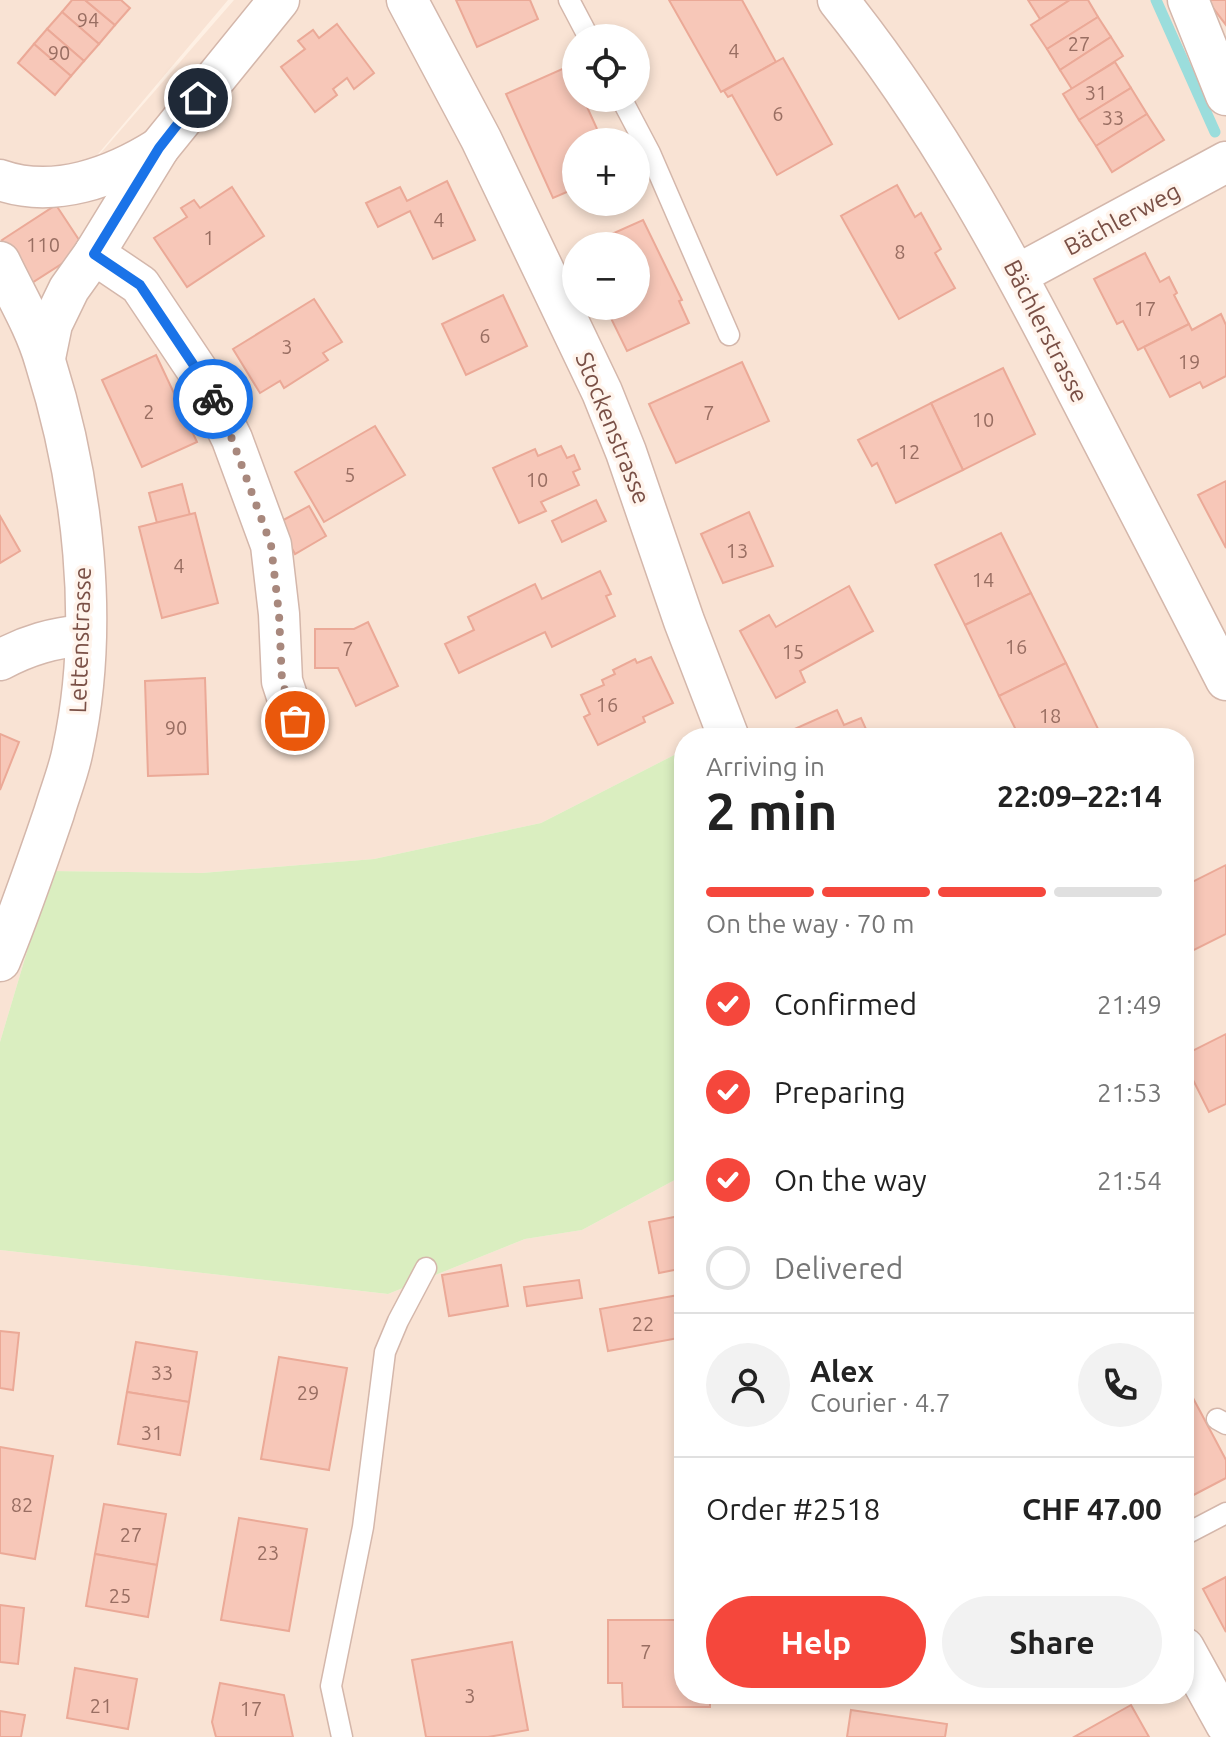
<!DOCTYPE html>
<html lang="en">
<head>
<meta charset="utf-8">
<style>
	:root { --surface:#fff; --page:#f2f2f2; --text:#222; --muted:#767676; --line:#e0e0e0; --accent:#f5473c }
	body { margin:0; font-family:Ubuntu,sans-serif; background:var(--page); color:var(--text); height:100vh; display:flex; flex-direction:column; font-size:30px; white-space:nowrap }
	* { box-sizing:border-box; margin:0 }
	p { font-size:26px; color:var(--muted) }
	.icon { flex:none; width:44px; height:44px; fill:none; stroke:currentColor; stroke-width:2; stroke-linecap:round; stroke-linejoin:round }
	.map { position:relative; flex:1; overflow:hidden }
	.sheet { position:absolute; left:674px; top:728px; width:520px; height:976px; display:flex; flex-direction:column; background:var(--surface); border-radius:32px; box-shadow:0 4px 12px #0003 }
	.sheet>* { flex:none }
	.buttons { position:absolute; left:562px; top:24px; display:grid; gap:16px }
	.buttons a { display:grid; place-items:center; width:88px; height:88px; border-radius:50%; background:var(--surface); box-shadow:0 4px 12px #0003; font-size:40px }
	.pin { position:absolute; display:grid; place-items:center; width:68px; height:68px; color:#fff; margin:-34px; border:4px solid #fff; border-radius:50%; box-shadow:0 2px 8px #0007 }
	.courier { position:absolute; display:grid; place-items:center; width:80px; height:80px; margin:-40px; border:6px solid #1a73e8; border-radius:50%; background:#fff; color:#222; box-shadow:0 2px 10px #0007 }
	.overview em { font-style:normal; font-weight:700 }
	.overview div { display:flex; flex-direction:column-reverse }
	.overview { display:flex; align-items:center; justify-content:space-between; height:136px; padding:0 32px }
	h1 { font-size:52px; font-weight:700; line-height:60px }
	.bar { display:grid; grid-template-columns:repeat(4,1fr); gap:12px 8px; align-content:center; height:96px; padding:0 32px }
	.bar i { height:10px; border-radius:6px; background:var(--line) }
	.bar .on { background:var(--accent) }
	.bar p { grid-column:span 4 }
	.line { display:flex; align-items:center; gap:20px; padding:0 32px; border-top:2px solid var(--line) }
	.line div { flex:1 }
	.round { display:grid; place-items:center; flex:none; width:84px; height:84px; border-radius:42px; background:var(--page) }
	ol { padding:0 32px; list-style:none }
	li { display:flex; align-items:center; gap:24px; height:88px }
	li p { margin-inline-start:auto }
	li .icon { padding:8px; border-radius:50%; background:var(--accent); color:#fff; stroke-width:4 }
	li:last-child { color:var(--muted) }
	li i { width:44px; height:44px; border:4px solid var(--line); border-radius:50% }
	.action { display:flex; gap:16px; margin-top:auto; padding:16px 32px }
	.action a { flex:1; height:92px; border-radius:48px; background:var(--accent); color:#fff; font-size:32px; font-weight:700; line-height:92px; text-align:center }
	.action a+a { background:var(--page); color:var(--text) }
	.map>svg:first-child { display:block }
	.residential { fill:#f9e3d4; fill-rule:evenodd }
	.green { fill:#daeec0 }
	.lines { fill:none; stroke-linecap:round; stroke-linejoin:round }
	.stream { stroke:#9bdddc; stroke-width:11 }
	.building { fill:#f7c7b8; stroke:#eba997; stroke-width:2 }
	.service-casing { stroke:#d4b7ab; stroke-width:23 }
	.minor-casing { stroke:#d4b7ab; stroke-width:43 }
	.service { stroke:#fff; stroke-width:20 }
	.minor { stroke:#fff; stroke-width:40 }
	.done { stroke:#a8887d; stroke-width:8; stroke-dasharray:0 14.4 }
	.route { stroke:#1a73e8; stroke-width:10 }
	.labels { text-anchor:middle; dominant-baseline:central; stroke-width:7; stroke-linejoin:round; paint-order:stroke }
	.number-label { font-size:20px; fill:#996e62 }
	.street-label { font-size:24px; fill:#7a5046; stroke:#fff4ec }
</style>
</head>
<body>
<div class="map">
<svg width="1226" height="1737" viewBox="0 0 1226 1737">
	<rect width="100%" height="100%" fill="#fef0e4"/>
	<path class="residential" d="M0 0H228L45 217 234 0H1226V1737H0V1250L388 1294 525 1239 582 1230 684 1175V1694H1184V738H684V750L541 823 374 859 202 873 51 871 0 1042ZM576 38H636V98H576ZM576 142H636V202H576ZM576 246H636V306H576Z"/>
	<polygon class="green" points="684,750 684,1175 582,1230 525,1239 388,1294 0,1250 0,1042 51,871 202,873 374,859 541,823"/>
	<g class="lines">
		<polyline class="stream" points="1156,0 1215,132"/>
	</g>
	<g class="building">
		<polygon points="72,0 85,0 115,25 99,44 62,12"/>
		<polygon points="85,0 121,0 130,8 115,25"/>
		<polygon points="456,0 530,0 538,19 477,47"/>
		<polygon points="669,0 742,0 776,62 721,92"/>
		<polygon points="1028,0 1070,0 1040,19"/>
		<polygon points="1070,0 1088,0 1098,17 1047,49 1031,25"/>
		<polygon points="1207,0 1226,0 1226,25"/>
		<polygon points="62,12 99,44 84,61 47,29"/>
		<polygon points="1098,17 1111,37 1060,70 1047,49"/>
		<polygon points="337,24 374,73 354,89 347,78 333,89 337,95 315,112 281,67 305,49 298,41 313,30 319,38"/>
		<polygon points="47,29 84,61 71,76 34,44"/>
		<polygon points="1111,37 1123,56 1072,89 1060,70"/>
		<polygon points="34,44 71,76 55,95 18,63"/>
		<polygon points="783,58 832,144 777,175 732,95 728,97 724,91"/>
		<polygon points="1115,62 1131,88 1079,120 1063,94"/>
		<polygon points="569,66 576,82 576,98 583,98 603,142 576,142 576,188 553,198 506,94"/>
		<polygon points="1131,88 1147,114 1096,146 1079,120"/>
		<polygon points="1147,114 1164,140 1112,172 1096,146"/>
		<polygon points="447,181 475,240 433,259 410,211 378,227 366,203 400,187 407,201"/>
		<polygon points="897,185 915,217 921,213 941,249 935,253 955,288 899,319 841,216"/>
		<polygon points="232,187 264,236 187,287 154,238 187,217 181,208 194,200 200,208"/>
		<polygon points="56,205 85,249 27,286 2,240"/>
		<polygon points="643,220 682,300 679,301 689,323 627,351 605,306 636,306 636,246 585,246"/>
		<polygon points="1145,253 1160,282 1169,277 1177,293 1174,295 1189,324 1138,350 1123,321 1117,324 1094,279"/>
		<polygon points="503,295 527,346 466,375 442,324"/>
		<polygon points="314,299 342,342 323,353 328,360 284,388 280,381 260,393 233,349"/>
		<polygon points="1221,314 1226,325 1226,376 1203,388 1200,382 1170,397 1144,347 1189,324 1192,330"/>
		<polygon points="156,355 197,442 142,467 102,380"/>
		<polygon points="742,362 769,421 676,463 649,404"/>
		<polygon points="1003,368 1035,434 963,470 931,403"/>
		<polygon points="931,403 963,470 896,503 877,463 872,466 858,440"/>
		<polygon points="375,426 405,475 324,522 295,472"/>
		<polygon points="561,446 567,458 574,455 580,469 573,472 579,485 541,502 546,511 519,523 493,468 535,449 538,456"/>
		<polygon points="1226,481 1226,548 1198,495"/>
		<polygon points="182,484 190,515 157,523 149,493"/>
		<polygon points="596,500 606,521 562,542 552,521"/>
		<polygon points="309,506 326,536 295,554 278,523"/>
		<polygon points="749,512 773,566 723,583 701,534"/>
		<polygon points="195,513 218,603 162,618 139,527"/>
		<polygon points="0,516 20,551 0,563"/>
		<polygon points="1001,533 1031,593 965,625 935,565"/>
		<polygon points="600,571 611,594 606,596 615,616 552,647 545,632 459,673 445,644 474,630 468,617 535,584 542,599"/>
		<polygon points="849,586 873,631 800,671 805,682 776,698 740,631 769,615 776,627"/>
		<polygon points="1031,593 1066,663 999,696 965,625"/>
		<polygon points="368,622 398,686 356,706 338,668 315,668 315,629 354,629"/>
		<polygon points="651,657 673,703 643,717 645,722 598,745 584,717 590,714 581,695 604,685 602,680 615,674 613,670 635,659 637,663"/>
		<polygon points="1066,663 1100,733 1090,738 1020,738 999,696"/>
		<polygon points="205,678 208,774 148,776 145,681"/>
		<polygon points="837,710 844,725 861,718 870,738 793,738 790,731"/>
		<polygon points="0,734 19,742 0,790"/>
		<polygon points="1226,865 1226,934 1184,955 1184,886"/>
		<polygon points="1226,1034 1226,1104 1209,1112 1184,1062 1184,1055"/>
		<polygon points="684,1215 684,1268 659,1273 649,1222"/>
		<polygon points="501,1265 508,1306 449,1316 442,1275"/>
		<polygon points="579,1280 582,1298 527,1306 524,1287"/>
		<polygon points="684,1294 684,1337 608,1351 600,1309"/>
		<polygon points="0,1331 19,1333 13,1390 0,1388"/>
		<polygon points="136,1342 197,1352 189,1402 127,1392"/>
		<polygon points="279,1357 347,1368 329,1470 261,1459"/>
		<polygon points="1184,1381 1226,1460 1226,1478 1184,1500"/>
		<polygon points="127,1392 189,1402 180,1455 118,1444"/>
		<polygon points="0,1447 53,1456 35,1559 0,1553"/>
		<polygon points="104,1504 166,1514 157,1565 95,1554"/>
		<polygon points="239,1518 307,1529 289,1631 221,1620"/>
		<polygon points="95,1554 157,1565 148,1617 86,1606"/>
		<polygon points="1226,1577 1226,1632 1203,1589"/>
		<polygon points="0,1605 24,1608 18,1664 0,1662"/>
		<polygon points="608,1620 684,1620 684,1694 710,1694 710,1707 623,1707 622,1683 608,1683"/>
		<polygon points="512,1642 528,1730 488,1737 426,1737 412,1660"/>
		<polygon points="75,1668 137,1679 128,1729 67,1718"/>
		<polygon points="220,1683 284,1695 293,1737 216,1737 212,1722"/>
		<polygon points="1131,1705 1149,1737 1074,1737"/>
		<polygon points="851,1710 947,1724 945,1737 847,1737"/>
		<polygon points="0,1711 25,1715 21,1737 0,1737"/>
	</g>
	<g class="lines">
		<g class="service-casing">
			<g id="service">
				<polyline points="569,0 589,38"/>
				<polyline points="621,98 650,153 729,335"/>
				<polyline points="1217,1419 1226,1424"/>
				<polyline points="1184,1535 1226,1513"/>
				<polyline points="342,1737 331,1686 363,1527 385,1352 398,1321 426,1268"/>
			</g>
		</g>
		<g class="minor-casing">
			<g id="minor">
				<polyline points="407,0 481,139 602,392 626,452 684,621 729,738"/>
				<path d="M838 0C935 121 1008 256 1078 393 1128 489 1177 584 1226 680"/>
				<polyline points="1188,0 1226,95"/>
				<path d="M0 180C54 199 113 177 159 148"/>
				<polyline points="94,254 140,285 201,376 232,439 271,545 279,614 282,681 295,721"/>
				<path d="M0 262C15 294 35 326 45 361 83 481 100 625 73 749 69 771 60 792 54 813 37 863 20 912 0 961"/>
				<polyline points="1017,275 1226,162"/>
				<polyline points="45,358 52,324 69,289 94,254 159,148 279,0"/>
				<path d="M0 660C28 645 53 638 84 635"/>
				<polyline points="1184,1648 1226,1724"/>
			</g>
		</g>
		<use href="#service" class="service"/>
		<use href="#minor" class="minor"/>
	</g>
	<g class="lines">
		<polyline class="done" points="213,399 232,439 271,545 279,614 282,681 295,721"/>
		<polyline class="route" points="198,98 159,148 94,254 140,285 201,376 213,399"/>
	</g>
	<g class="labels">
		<g class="number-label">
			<text x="88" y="19">94</text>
			<text x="1079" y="43">27</text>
			<text x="734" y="50">4</text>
			<text x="59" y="52">90</text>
			<text x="1096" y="92">31</text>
			<text x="778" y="113">6</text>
			<text x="1113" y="117">33</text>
			<text x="439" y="219">4</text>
			<text x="209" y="237">1</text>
			<text x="43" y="244">110</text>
			<text x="900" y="251">8</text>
			<text x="1145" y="308">17</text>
			<text x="485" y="335">6</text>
			<text x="287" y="346">3</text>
			<text x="1189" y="361">19</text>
			<text x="149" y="411">2</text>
			<text x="709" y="412">7</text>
			<text x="983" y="419">10</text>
			<text x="909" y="451">12</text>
			<text x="350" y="474">5</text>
			<text x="537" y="479">10</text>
			<text x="737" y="550">13</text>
			<text x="179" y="565">4</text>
			<text x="983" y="579">14</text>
			<text x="1016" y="646">16</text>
			<text x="348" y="648">7</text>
			<text x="793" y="651">15</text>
			<text x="607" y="704">16</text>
			<text x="1050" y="715">18</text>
			<text x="176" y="727">90</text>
			<text x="643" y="1323">22</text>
			<text x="162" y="1372">33</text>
			<text x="308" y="1392">29</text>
			<text x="152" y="1432">31</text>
			<text x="22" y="1504">82</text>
			<text x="131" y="1534">27</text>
			<text x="268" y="1552">23</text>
			<text x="120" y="1595">25</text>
			<text x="646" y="1651">7</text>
			<text x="470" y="1695">3</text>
			<text x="101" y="1705">21</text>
			<text x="251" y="1708">17</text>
		</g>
		<g class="street-label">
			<text transform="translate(1122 219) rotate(-28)">Bächlerweg</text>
			<text transform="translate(1046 331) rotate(63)">Bächlerstrasse</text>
			<text transform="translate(613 428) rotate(68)">Stockenstrasse</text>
			<text transform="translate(80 640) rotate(-88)">Lettenstrasse</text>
		</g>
	</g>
</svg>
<div class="buttons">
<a><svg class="icon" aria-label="locate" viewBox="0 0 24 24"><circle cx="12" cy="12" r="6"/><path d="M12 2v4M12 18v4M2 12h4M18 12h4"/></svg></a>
<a>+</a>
<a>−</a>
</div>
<div class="pin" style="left:295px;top:721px;background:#ea580c"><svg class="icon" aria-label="bag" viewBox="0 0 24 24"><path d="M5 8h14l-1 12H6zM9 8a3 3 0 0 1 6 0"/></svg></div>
<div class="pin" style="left:198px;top:98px;background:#1f2937"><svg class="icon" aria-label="home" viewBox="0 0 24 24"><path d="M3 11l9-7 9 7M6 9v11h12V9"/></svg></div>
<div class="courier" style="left:213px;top:399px"><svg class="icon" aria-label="bike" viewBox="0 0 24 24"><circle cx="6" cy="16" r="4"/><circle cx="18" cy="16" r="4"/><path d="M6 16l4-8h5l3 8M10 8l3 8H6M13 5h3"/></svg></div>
<section class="sheet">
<div class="overview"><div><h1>2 min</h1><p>Arriving in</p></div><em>22:09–22:14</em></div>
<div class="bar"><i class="on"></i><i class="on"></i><i class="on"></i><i></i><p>On the way · 70 m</p></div>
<ol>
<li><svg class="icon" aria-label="check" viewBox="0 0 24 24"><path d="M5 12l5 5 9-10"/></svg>Confirmed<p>21:49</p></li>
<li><svg class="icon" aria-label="check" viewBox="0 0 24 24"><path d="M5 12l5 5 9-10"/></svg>Preparing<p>21:53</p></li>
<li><svg class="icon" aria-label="check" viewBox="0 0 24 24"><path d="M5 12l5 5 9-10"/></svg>On the way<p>21:54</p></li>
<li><i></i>Delivered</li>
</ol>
<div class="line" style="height:144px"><a class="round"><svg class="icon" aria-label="person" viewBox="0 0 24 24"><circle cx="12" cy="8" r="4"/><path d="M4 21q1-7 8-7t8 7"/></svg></a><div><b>Alex</b><p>Courier · 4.7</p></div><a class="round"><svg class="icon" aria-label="phone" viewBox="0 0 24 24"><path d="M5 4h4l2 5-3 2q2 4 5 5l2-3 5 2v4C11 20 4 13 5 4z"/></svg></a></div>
<div class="line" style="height:104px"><div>Order #2518</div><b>CHF 47.00</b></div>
<div class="action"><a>Help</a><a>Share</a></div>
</section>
</div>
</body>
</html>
